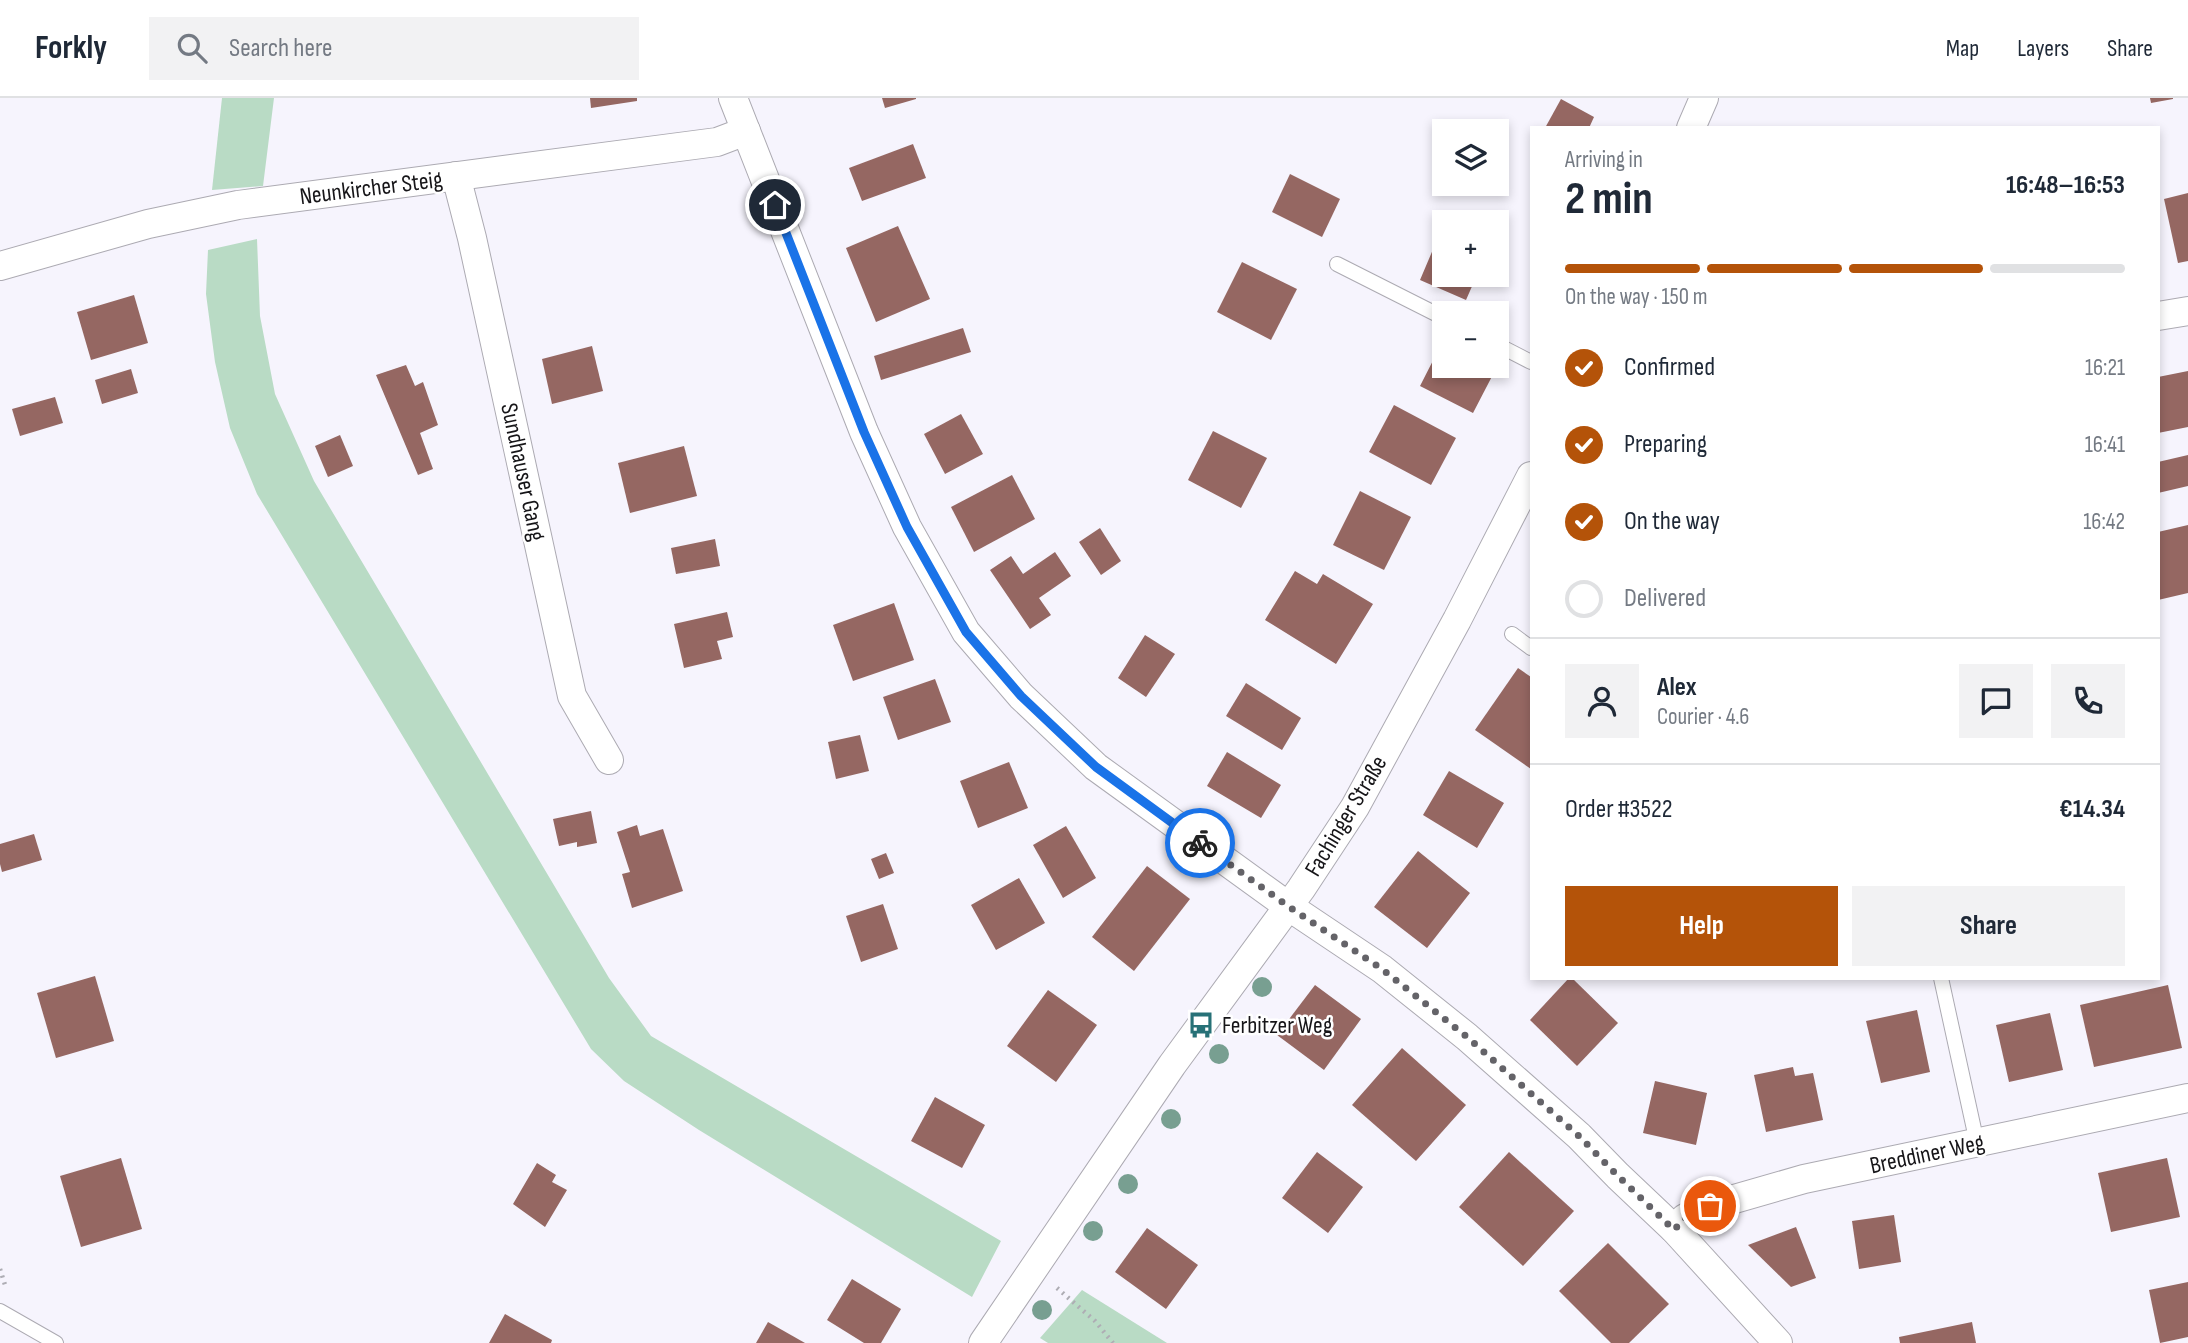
<!DOCTYPE html>
<html lang="en">
<head>
<meta charset="utf-8">
<style>
	:root { --surface:#fff; --page:#f2f2f3; --text:#1f2937; --muted:#747a83; --line:#e0e1e3; --accent:#b45309 }
	body { margin:0; font-family:"Sofia Sans Condensed",sans-serif; background:var(--page); color:var(--text); height:100vh; display:flex; flex-direction:column; font-size:26px; white-space:nowrap }
	* { box-sizing:border-box; margin:0 }
	p { font-size:23px; color:var(--muted) }
	.icon { flex:none; width:38px; height:38px; fill:none; stroke:currentColor; stroke-width:2; stroke-linecap:round; stroke-linejoin:round }
	.map { position:relative; flex:1; overflow:hidden }
	.sheet { position:absolute; left:1530px; top:28px; width:630px; height:854px; display:flex; flex-direction:column; background:var(--surface); border-radius:0px; box-shadow:0 4px 10px #0003 }
	.sheet>* { flex:none }
	.buttons { position:absolute; left:1432px; top:21px; display:grid; gap:14px }
	.buttons a { display:grid; place-items:center; width:77px; height:77px; border-radius:0px; background:var(--surface); box-shadow:0 4px 10px #0003; font-size:35px }
	.pin { position:absolute; display:grid; place-items:center; width:60px; height:60px; color:#fff; margin:-30px; border:4px solid #fff; border-radius:50%; box-shadow:0 2px 7px #0007 }
	.courier { position:absolute; display:grid; place-items:center; width:70px; height:70px; margin:-35px; border:5px solid #1a73e8; border-radius:50%; background:#fff; color:#222; box-shadow:0 2px 9px #0007 }
	.headline em { font-style:normal; font-weight:700 }
	.headline div { display:flex; flex-direction:column-reverse }
	.headline { display:flex; align-items:center; justify-content:space-between; height:119px; padding:0 35px }
	h1 { font-size:46px; font-weight:700; line-height:52px }
	.bar { display:grid; grid-template-columns:repeat(4,1fr); gap:10px 7px; align-content:center; height:84px; padding:0 35px }
	.bar i { height:9px; border-radius:5px; background:var(--line) }
	.bar .selected { background:var(--accent) }
	.bar p { grid-column:span 4 }
	.line { display:flex; align-items:center; gap:18px; padding:0 35px; border-top:2px solid var(--line) }
	.line div { flex:1 }
	.round { display:grid; place-items:center; flex:none; width:74px; height:74px; border-radius:0px; background:var(--page) }
	ol { padding:0 35px; list-style:none }
	li { display:flex; align-items:center; gap:21px; height:77px }
	li p { margin-inline-start:auto }
	li .icon { padding:7px; border-radius:50%; background:var(--accent); color:#fff; stroke-width:4 }
	li:last-child { color:var(--muted) }
	li i { width:38px; height:38px; border:4px solid var(--line); border-radius:50% }
	.action { display:flex; gap:14px; margin-top:auto; padding:14px 35px }
	.action a { flex:1; height:80px; border-radius:0px; background:var(--accent); color:#fff; font-size:28px; font-weight:700; line-height:80px; text-align:center }
	.action a+a { background:var(--page); color:var(--text) }
	header { display:flex; align-items:center; gap:42px; box-sizing:border-box; height:98px; padding:0 35px; background:var(--surface); border-bottom:2px solid var(--line) }
	header strong { font-size:33px }
	nav { display:flex; gap:38px; margin-inline-start:auto; font-size:24px }
	.search { width:490px; height:63px; background:var(--page); display:flex; align-items:center; gap:18px; box-sizing:border-box; padding:0 24px; border-radius:0px; color:var(--muted); font-size:26px }
	.map>svg:first-child { display:block }
	.green { fill:#b9dbc5 }
	.building { fill:#956762 }
	.lines { fill:none; stroke-linecap:round; stroke-linejoin:round }
	.lane-casing { stroke:#acaab2; stroke-width:16 }
	.street-casing { stroke:#acaab2; stroke-width:30 }
	.path { stroke:#aeadb4; stroke-width:4.5; stroke-dasharray:2 5; stroke-linecap:butt }
	.lane { stroke:#fff; stroke-width:14 }
	.street { stroke:#fff; stroke-width:28 }
	.tree { fill:#789f91 }
	.done { stroke:#646368; stroke-width:7; stroke-dasharray:0 12.6 }
	.route { stroke:#1a73e8; stroke-width:9 }
	.labels { text-anchor:middle; dominant-baseline:central; stroke-width:5; stroke-linejoin:round; paint-order:stroke }
	.street-label { font-size:24px; fill:#161518; stroke:#fff }
	.poi-label { font-size:24px; fill:#161518; stroke:#fff; text-anchor:start }
</style>
</head>
<body>
<header>
<strong>Forkly</strong>
<div class="search"><svg class="icon" aria-label="search" viewBox="0 0 24 24"><circle cx="10" cy="10" r="6"/><path d="M15 15l6 6"/></svg>Search here</div>
<nav><a>Map</a><a>Layers</a><a>Share</a></nav>
</header>
<div class="map">
<svg width="2188" height="1245" viewBox="0 0 2188 1245">
	<rect width="100%" height="100%" fill="#f6f4fd"/>
	<g class="green">
		<polygon points="222,0 274,0 263,88 212,92"/>
		<polygon points="257,141 260,218 275,296 314,383 609,880 651,938 1001,1143 972,1199 699,1032 624,983 591,951 257,396 230,330 215,264 206,196 208,152"/>
		<polygon points="1082,1192 1167,1245 1048,1245 1040,1240"/>
	</g>
	<g class="building">
		<polygon points="590,0 637,0 637,3 591,10"/>
		<polygon points="882,0 916,0 916,1 885,10"/>
		<polygon points="2150,0 2173,0 2173,1 2151,5"/>
		<polygon points="1561,1 1594,19 1589,30 1545,30"/>
		<polygon points="913,46 926,80 862,103 849,70"/>
		<polygon points="1290,76 1340,101 1322,139 1272,114"/>
		<polygon points="2188,95 2188,163 2178,165 2164,101"/>
		<polygon points="898,128 930,201 876,224 846,150"/>
		<polygon points="1437,142 1444,144 1444,177 1477,177 1466,202 1420,182"/>
		<polygon points="1242,164 1297,191 1271,242 1217,214"/>
		<polygon points="134,197 148,245 91,262 77,214"/>
		<polygon points="963,230 971,254 881,282 874,258"/>
		<polygon points="1444,241 1444,268 1496,268 1496,258 1501,261 1473,315 1420,288"/>
		<polygon points="592,248 603,293 552,306 542,261"/>
		<polygon points="406,267 415,288 423,284 438,327 420,335 433,371 418,377 376,277"/>
		<polygon points="131,271 138,295 102,306 95,282"/>
		<polygon points="2188,273 2188,329 2158,335 2158,279"/>
		<polygon points="55,299 63,325 20,338 12,311"/>
		<polygon points="1394,307 1456,340 1431,387 1369,354"/>
		<polygon points="961,316 983,356 945,376 924,336"/>
		<polygon points="1213,333 1267,360 1241,410 1188,382"/>
		<polygon points="340,337 353,368 328,379 315,348"/>
		<polygon points="684,348 697,398 630,415 618,365"/>
		<polygon points="2188,357 2188,388 2158,395 2158,364"/>
		<polygon points="1012,377 1035,421 974,454 951,409"/>
		<polygon points="1360,393 1411,419 1384,472 1333,447"/>
		<polygon points="2188,427 2188,495 2158,502 2158,434"/>
		<polygon points="1100,430 1121,463 1101,477 1079,444"/>
		<polygon points="715,441 720,468 676,476 671,450"/>
		<polygon points="1055,454 1071,478 1039,500 1051,517 1030,531 990,472 1011,458 1023,476"/>
		<polygon points="1295,473 1317,486 1323,476 1373,506 1336,566 1265,522"/>
		<polygon points="894,505 914,562 853,583 833,527"/>
		<polygon points="727,514 733,539 717,543 722,561 684,570 674,526"/>
		<polygon points="1145,537 1175,556 1146,599 1118,580"/>
		<polygon points="1518,570 1531,579 1531,671 1475,632"/>
		<polygon points="935,581 951,624 898,642 883,599"/>
		<polygon points="1246,585 1301,620 1282,652 1226,618"/>
		<polygon points="860,637 869,673 836,681 828,644"/>
		<polygon points="1227,654 1281,687 1261,720 1207,688"/>
		<polygon points="1009,664 1028,710 978,730 960,683"/>
		<polygon points="1449,673 1504,705 1477,750 1423,717"/>
		<polygon points="591,713 597,745 577,749 577,744 559,748 553,721"/>
		<polygon points="637,727 640,738 663,731 683,793 632,810 622,776 630,774 617,734"/>
		<polygon points="1066,728 1096,780 1063,800 1033,747"/>
		<polygon points="34,736 42,762 2,774 0,766 0,746"/>
		<polygon points="1418,753 1470,795 1427,850 1374,809"/>
		<polygon points="886,755 894,775 879,781 871,761"/>
		<polygon points="1147,768 1190,801 1134,873 1092,839"/>
		<polygon points="1019,780 1045,825 996,852 971,807"/>
		<polygon points="883,806 898,851 861,864 846,818"/>
		<polygon points="95,878 114,943 56,960 37,895"/>
		<polygon points="1569,880 1572,880 1618,925 1577,968 1530,922"/>
		<polygon points="1315,887 1361,921 1324,972 1277,937"/>
		<polygon points="2168,887 2182,950 2094,969 2080,907"/>
		<polygon points="1048,892 1097,927 1056,984 1007,948"/>
		<polygon points="1917,912 1930,974 1881,985 1866,923"/>
		<polygon points="2050,915 2063,972 2009,984 1996,927"/>
		<polygon points="1402,950 1466,1007 1416,1063 1352,1007"/>
		<polygon points="1793,969 1795,978 1813,975 1823,1022 1766,1034 1754,977"/>
		<polygon points="1655,983 1707,995 1696,1047 1643,1035"/>
		<polygon points="935,999 985,1027 962,1070 911,1043"/>
		<polygon points="1317,1054 1363,1089 1328,1135 1282,1100"/>
		<polygon points="1509,1054 1574,1113 1523,1168 1459,1109"/>
		<polygon points="121,1060 142,1131 81,1149 60,1078"/>
		<polygon points="2167,1060 2180,1119 2111,1134 2098,1075"/>
		<polygon points="537,1065 556,1077 552,1084 567,1092 545,1129 513,1106"/>
		<polygon points="1894,1117 1901,1164 1859,1171 1852,1123"/>
		<polygon points="1796,1129 1816,1180 1791,1189 1748,1147"/>
		<polygon points="1147,1130 1198,1167 1166,1211 1115,1174"/>
		<polygon points="1608,1145 1669,1206 1629,1245 1611,1245 1559,1193"/>
		<polygon points="852,1181 901,1211 881,1245 864,1245 827,1222"/>
		<polygon points="2188,1184 2188,1239 2160,1245 2149,1192"/>
		<polygon points="505,1216 552,1242 551,1245 489,1245"/>
		<polygon points="768,1224 805,1245 756,1245"/>
		<polygon points="1972,1224 1976,1245 1900,1245 1899,1239"/>
	</g>
	<g class="lines">
		<g class="lane-casing">
			<g id="lane">
				<polyline points="1337,166 1444,220"/>
				<polyline points="1496,246 1531,264"/>
				<polyline points="1512,536 1531,550"/>
				<polyline points="1941,880 1977,1045"/>
				<polyline points="0,1213 56,1245"/>
			</g>
		</g>
		<g class="street-casing">
			<g id="street">
				<polyline points="733,0 864,334 907,429 966,534 1021,598 1096,669 1288,808 1382,871 1467,939 1579,1038 1618,1078 1674,1131 1778,1245"/>
				<polyline points="1691,30 1704,0"/>
				<polyline points="456,78 472,140 572,598 609,662"/>
				<polyline points="0,168 148,126 238,107 717,44 746,33"/>
				<polyline points="2158,218 2188,213"/>
				<polyline points="1674,1131 1685,1120 1710,1108 1804,1081 2188,1000"/>
				<polyline points="983,1245 1172,967 1301,791 1355,709 1457,522 1531,378"/>
			</g>
		</g>
		<g class="path">
			<polyline points="0,1171 6,1190"/>
			<polyline points="1057,1190 1095,1223 1113,1245"/>
		</g>
		<use href="#lane" class="lane"/>
		<use href="#street" class="street"/>
	</g>
	<g class="tree">
		<circle cx="1262" cy="889" r="10"/>
		<circle cx="1219" cy="956" r="10"/>
		<circle cx="1171" cy="1021" r="10"/>
		<circle cx="1128" cy="1086" r="10"/>
		<circle cx="1093" cy="1133" r="10"/>
		<circle cx="1042" cy="1212" r="10"/>
	</g>
	<g class="lines">
		<polyline class="done" points="1200,745 1288,808 1382,871 1467,939 1579,1038 1618,1078 1674,1132 1685,1120 1710,1108"/>
		<polyline class="route" points="775,107 864,334 907,429 966,534 1021,598 1096,669 1200,745"/>
	</g>
	<defs>
		<g id="bus-bare" transform="scale(2.1)"><path d="M-5-6H5V4H4V6H2V4H-2V6H-4V4H-5ZM-3.5-4V0h7V-4ZM-3.5 1.2v1.5H-2V1.2ZM2 1.2v1.5H3.5V1.2Z" fill="#277177" stroke="#fff" stroke-width="2.5" paint-order="stroke"/></g>
	</defs>
	<g fill-rule="evenodd">
		<use href="#bus-bare" x="1201" y="927"/>
	</g>
	<g class="labels">
		<g class="street-label">
			<text transform="translate(371 90) rotate(-7)">Neunkircher Steig</text>
			<text transform="translate(523 374) rotate(78)">Sundhauser Gang</text>
			<text transform="translate(1346 718) rotate(-59)">Fachinger Straße</text>
			<text transform="translate(1927 1056) rotate(-12)">Breddiner Weg</text>
		</g>
		<g class="poi-label">
			<text x="1222" y="927">Ferbitzer Weg</text>
		</g>
	</g>
</svg>
<div class="buttons">
<a><svg class="icon" aria-label="layers" viewBox="0 0 24 24"><path d="M12 4l9 5-9 5-9-5zM3 14l9 5 9-5"/></svg></a>
<a>+</a>
<a>−</a>
</div>
<div class="pin" style="left:1710px;top:1108px;background:#ea580c"><svg class="icon" aria-label="bag" viewBox="0 0 24 24"><path d="M5 8h14l-1 12H6zM9 8a3 3 0 0 1 6 0"/></svg></div>
<div class="pin" style="left:775px;top:107px;background:#1f2937"><svg class="icon" aria-label="home" viewBox="0 0 24 24"><path d="M3 11l9-7 9 7M6 9v11h12V9"/></svg></div>
<div class="courier" style="left:1200px;top:745px"><svg class="icon" aria-label="bike" viewBox="0 0 24 24"><circle cx="6" cy="16" r="4"/><circle cx="18" cy="16" r="4"/><path d="M6 16l4-8h5l3 8M10 8l3 8H6M13 5h3"/></svg></div>
<section class="sheet">
<div class="headline"><div><h1>2 min</h1><p>Arriving in</p></div><em>16:48–16:53</em></div>
<div class="bar"><i class="selected"></i><i class="selected"></i><i class="selected"></i><i></i><p>On the way · 150 m</p></div>
<ol>
<li><svg class="icon" aria-label="check" viewBox="0 0 24 24"><path d="M5 12l5 5 9-10"/></svg>Confirmed<p>16:21</p></li>
<li><svg class="icon" aria-label="check" viewBox="0 0 24 24"><path d="M5 12l5 5 9-10"/></svg>Preparing<p>16:41</p></li>
<li><svg class="icon" aria-label="check" viewBox="0 0 24 24"><path d="M5 12l5 5 9-10"/></svg>On the way<p>16:42</p></li>
<li><i></i>Delivered</li>
</ol>
<div class="line" style="height:126px"><a class="round"><svg class="icon" aria-label="person" viewBox="0 0 24 24"><circle cx="12" cy="8" r="4"/><path d="M4 21q1-7 8-7t8 7"/></svg></a><div><b>Alex</b><p>Courier · 4.6</p></div><a class="round"><svg class="icon" aria-label="chat" viewBox="0 0 24 24"><path d="M4 5h16v11H9l-5 4z"/></svg></a><a class="round"><svg class="icon" aria-label="phone" viewBox="0 0 24 24"><path d="M5 4h4l2 5-3 2q2 4 5 5l2-3 5 2v4C11 20 4 13 5 4z"/></svg></a></div>
<div class="line" style="height:91px"><div>Order #3522</div><b>€14.34</b></div>
<div class="action"><a>Help</a><a>Share</a></div>
</section>
</div>
</body>
</html>
